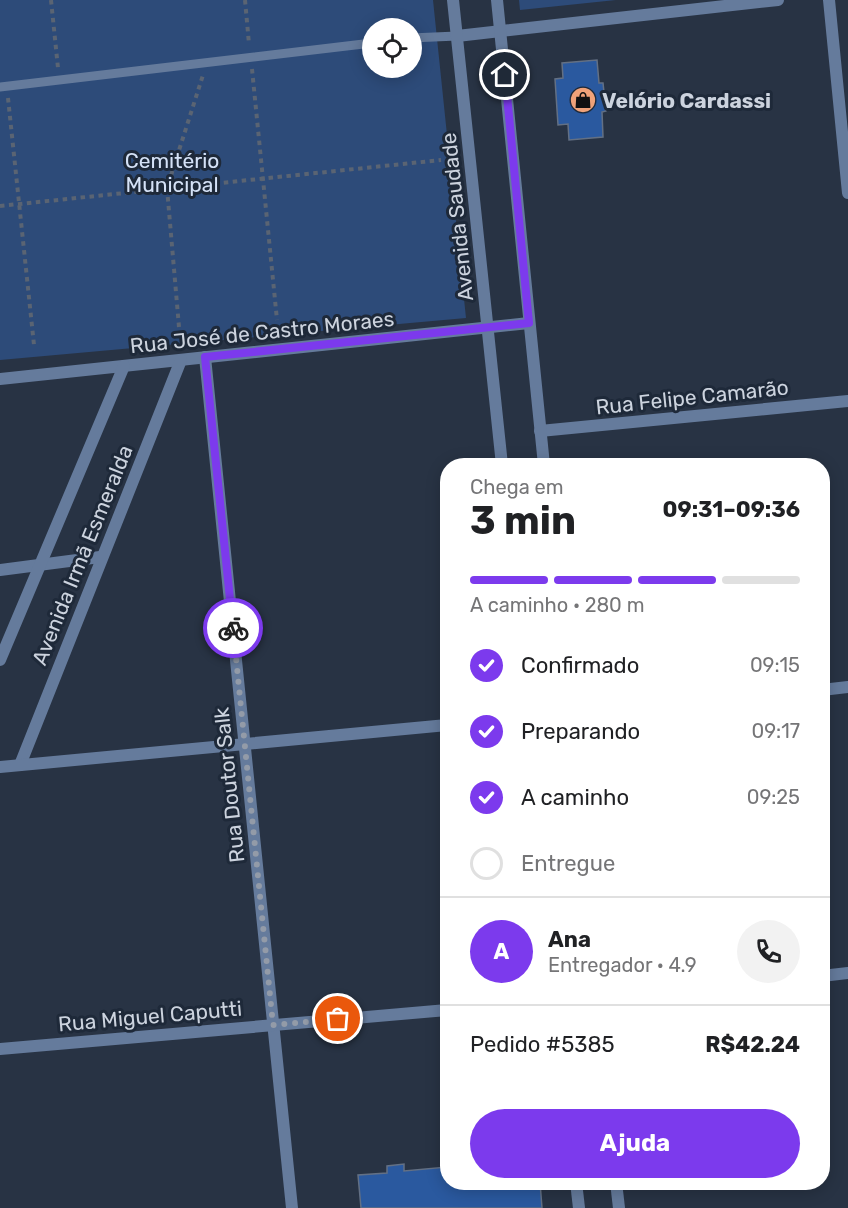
<!DOCTYPE html>
<html lang="pt">
<head>
<meta charset="utf-8">
<style>
	:root { --surface:#fff; --page:#f2f2f2; --text:#202124; --muted:#757577; --line:#e0e0e0; --accent:#7c3aed }
	body { margin:0; font-family:Rubik,sans-serif; background:var(--page); color:var(--text); height:100vh; display:flex; flex-direction:column; font-size:22px; white-space:nowrap }
	* { box-sizing:border-box; margin:0 }
	p { font-size:20px; color:var(--muted) }
	.icon { flex:none; width:33px; height:33px; fill:none; stroke:currentColor; stroke-width:2; stroke-linecap:round; stroke-linejoin:round }
	.map { position:relative; flex:1; overflow:hidden }
	.drawer { position:absolute; left:440px; top:458px; width:390px; height:732px; display:flex; flex-direction:column; background:var(--surface); border-radius:24px; box-shadow:0 3px 15px #0003 }
	.drawer>* { flex:none }
	.fabs { position:absolute; left:362px; top:18px; display:grid; gap:12px }
	.fabs a { display:grid; place-items:center; width:60px; height:60px; border-radius:50%; background:var(--surface); box-shadow:0 3px 15px #0003; font-size:30px }
	.pin { position:absolute; display:grid; place-items:center; width:51px; height:51px; color:#fff; margin:-26px; border:3px solid #fff; border-radius:50%; box-shadow:0 2px 6px #0007 }
	.courier { position:absolute; display:grid; place-items:center; width:60px; height:60px; margin:-30px; border:4px solid #7c3aed; border-radius:50%; background:#fff; color:#222; box-shadow:0 2px 8px #0007 }
	.head em { font-style:normal; font-weight:700 }
	.head div { display:flex; flex-direction:column-reverse }
	.head { display:flex; align-items:center; justify-content:space-between; height:102px; padding:0 30px }
	h1 { font-size:39px; font-weight:700; line-height:45px }
	.bar { display:grid; grid-template-columns:repeat(4,1fr); gap:9px 6px; align-content:center; height:72px; padding:0 30px }
	.bar i { height:8px; border-radius:4px; background:var(--line) }
	.bar .selected { background:var(--accent) }
	.bar p { grid-column:span 4 }
	.line { display:flex; align-items:center; gap:15px; padding:0 30px; border-top:2px solid var(--line) }
	.line div { flex:1 }
	.round { display:grid; place-items:center; flex:none; width:63px; height:63px; border-radius:32px; background:var(--page) }
	ol { padding:0 30px; list-style:none }
	li { display:flex; align-items:center; gap:18px; height:66px }
	li p { margin-inline-start:auto }
	li .icon { padding:6px; border-radius:50%; background:var(--accent); color:#fff; stroke-width:4 }
	li:last-child { color:var(--muted) }
	li i { width:33px; height:33px; border:3px solid var(--line); border-radius:50% }
	.cta { display:flex; gap:12px; margin-top:auto; padding:12px 30px }
	.cta a { flex:1; height:69px; border-radius:36px; background:var(--accent); color:#fff; font-size:24px; font-weight:700; line-height:69px; text-align:center }
	.map>svg:first-child { display:block }
	.green { fill:#2d4b79; fill-rule:evenodd }
	.building { fill:#2a599f; stroke:#637084; stroke-width:1.5 }
	.lines { fill:none; stroke-linecap:round; stroke-linejoin:round }
	.path { stroke:#5a6473; stroke-width:4; stroke-dasharray:4.5 4.5; stroke-linecap:butt }
	.service { stroke:#657b9c; stroke-width:9 }
	.minor { stroke:#657b9c; stroke-width:12 }
	.tertiary { stroke:#657b9c; stroke-width:12 }
	.done { stroke:#939ba8; stroke-width:6; stroke-dasharray:0 10.8 }
	.route { stroke:#7c3aed; stroke-width:8 }
	.labels { text-anchor:middle; dominant-baseline:central; stroke-width:6; stroke-linejoin:round; paint-order:stroke }
	.poi-label { font-size:21px; font-weight:bold; fill:#ccd3de; stroke:#1e2939; text-anchor:start }
	.park-label { font-size:21px; fill:#d5e2f7; stroke:#1e2939 }
	.street-label { font-size:21px; fill:#ccd3de; stroke:#1e2939 }
</style>
</head>
<body>
<div class="map">
<svg width="848" height="1208" viewBox="0 0 848 1208">
	<rect width="100%" height="100%" fill="#283344"/>
	<g class="green">
		<path d="M0 0H433L466 318 0 360ZM372 28H411V68H372Z"/>
		<polygon points="519,0 616,0 520,10"/>
	</g>
	<g class="building">
		<polygon points="597,60 599,83 603,83 606,111 602,112 603,137 569,140 568,124 558,125 555,79 563,78 562,63"/>
		<polygon points="404,1164 404,1171 447,1167 447,1182 540,1182 542,1208 361,1208 358,1175 387,1173 387,1166"/>
	</g>
	<g class="lines">
		<g class="path">
			<polyline points="51,0 58,68"/>
			<polyline points="245,0 249,44"/>
			<polyline points="252,69 277,320"/>
			<polyline points="8,98 34,345"/>
			<polyline points="0,206 441,160"/>
			<polyline points="179,327 167,188 203,75"/>
		</g>
		<g class="service">
			<polyline points="411,38 457,36"/>
			<polyline points="0,87 372,43"/>
		</g>
		<g class="minor">
			<polyline points="829,0 848,193"/>
			<polyline points="457,36 778,0"/>
			<polyline points="205,357 292,1208"/>
			<polyline points="0,379 529,323"/>
			<polyline points="540,431 848,401"/>
			<polyline points="0,570 100,557"/>
			<polyline points="0,660 124,366"/>
			<polyline points="822,690 848,687"/>
			<polyline points="20,765 181,360"/>
			<polyline points="0,767 447,725"/>
			<polyline points="822,976 848,973"/>
			<polyline points="0,1049 447,1010"/>
		</g>
		<g class="tertiary">
			<polyline points="453,0 502,465"/>
			<polyline points="497,0 544,465"/>
			<polyline points="576,1182 579,1208"/>
			<polyline points="616,1182 619,1208"/>
		</g>
	</g>
	<g class="lines">
		<polyline class="done" points="233,628 273,1025 338,1019"/>
		<polyline class="route" points="233,628 205,357 529,323 505,75"/>
	</g>
	<defs>
		<g id="shop-disc" transform="scale(1.35)"><circle r="9.5" fill="#f0a279" stroke="#1e2939"/><path d="M-5-2.5h2.3a2.7 3.5 0 0 1 5.4 0H5L5.5 6h-11ZM-1.5-2.5h3a1.5 2.3 0 0 0-3 0Z" fill="#111"/></g>
	</defs>
	<g fill-rule="evenodd">
		<use href="#shop-disc" x="583" y="100"/>
	</g>
	<g class="labels">
		<g class="poi-label">
			<text x="602" y="100">Velório Cardassi</text>
		</g>
		<g class="park-label">
			<text x="172" y="160">Cemitério<tspan x="172" dy="24">Municipal</tspan></text>
		</g>
		<g class="street-label">
			<text transform="translate(457 217) rotate(-96)">Avenida Saudade</text>
			<text transform="translate(262 332) rotate(-6)">Rua José de Castro Moraes</text>
			<text transform="translate(692 397) rotate(-6)">Rua Felipe Camarão</text>
			<text transform="translate(82 555) rotate(-68)">Avenida Irmã Esmeralda</text>
			<text transform="translate(229 785) rotate(-96)">Rua Doutor Salk</text>
			<text transform="translate(150 1016) rotate(-5)">Rua Miguel Caputti</text>
		</g>
	</g>
</svg>
<div class="fabs">
<a><svg class="icon" aria-label="locate" viewBox="0 0 24 24"><circle cx="12" cy="12" r="6"/><path d="M12 2v4M12 18v4M2 12h4M18 12h4"/></svg></a>
</div>
<div class="pin" style="left:338px;top:1019px;background:#ea580c"><svg class="icon" aria-label="bag" viewBox="0 0 24 24"><path d="M5 8h14l-1 12H6zM9 8a3 3 0 0 1 6 0"/></svg></div>
<div class="pin" style="left:505px;top:75px;background:#1f2937"><svg class="icon" aria-label="home" viewBox="0 0 24 24"><path d="M3 11l9-7 9 7M6 9v11h12V9"/></svg></div>
<div class="courier" style="left:233px;top:628px"><svg class="icon" aria-label="bike" viewBox="0 0 24 24"><circle cx="6" cy="16" r="4"/><circle cx="18" cy="16" r="4"/><path d="M6 16l4-8h5l3 8M10 8l3 8H6M13 5h3"/></svg></div>
<section class="drawer">
<div class="head"><div><h1>3 min</h1><p>Chega em</p></div><em>09:31–09:36</em></div>
<div class="bar"><i class="selected"></i><i class="selected"></i><i class="selected"></i><i></i><p>A caminho · 280 m</p></div>
<ol>
<li><svg class="icon" aria-label="check" viewBox="0 0 24 24"><path d="M5 12l5 5 9-10"/></svg>Confirmado<p>09:15</p></li>
<li><svg class="icon" aria-label="check" viewBox="0 0 24 24"><path d="M5 12l5 5 9-10"/></svg>Preparando<p>09:17</p></li>
<li><svg class="icon" aria-label="check" viewBox="0 0 24 24"><path d="M5 12l5 5 9-10"/></svg>A caminho<p>09:25</p></li>
<li><i></i>Entregue</li>
</ol>
<div class="line" style="height:108px"><b class="round" style="background:var(--accent);color:#fff">A</b><div><b>Ana</b><p>Entregador · 4.9</p></div><a class="round"><svg class="icon" aria-label="phone" viewBox="0 0 24 24"><path d="M5 4h4l2 5-3 2q2 4 5 5l2-3 5 2v4C11 20 4 13 5 4z"/></svg></a></div>
<div class="line" style="height:78px"><div>Pedido #5385</div><b>R$42.24</b></div>
<div class="cta"><a>Ajuda</a></div>
</section>
</div>
</body>
</html>
